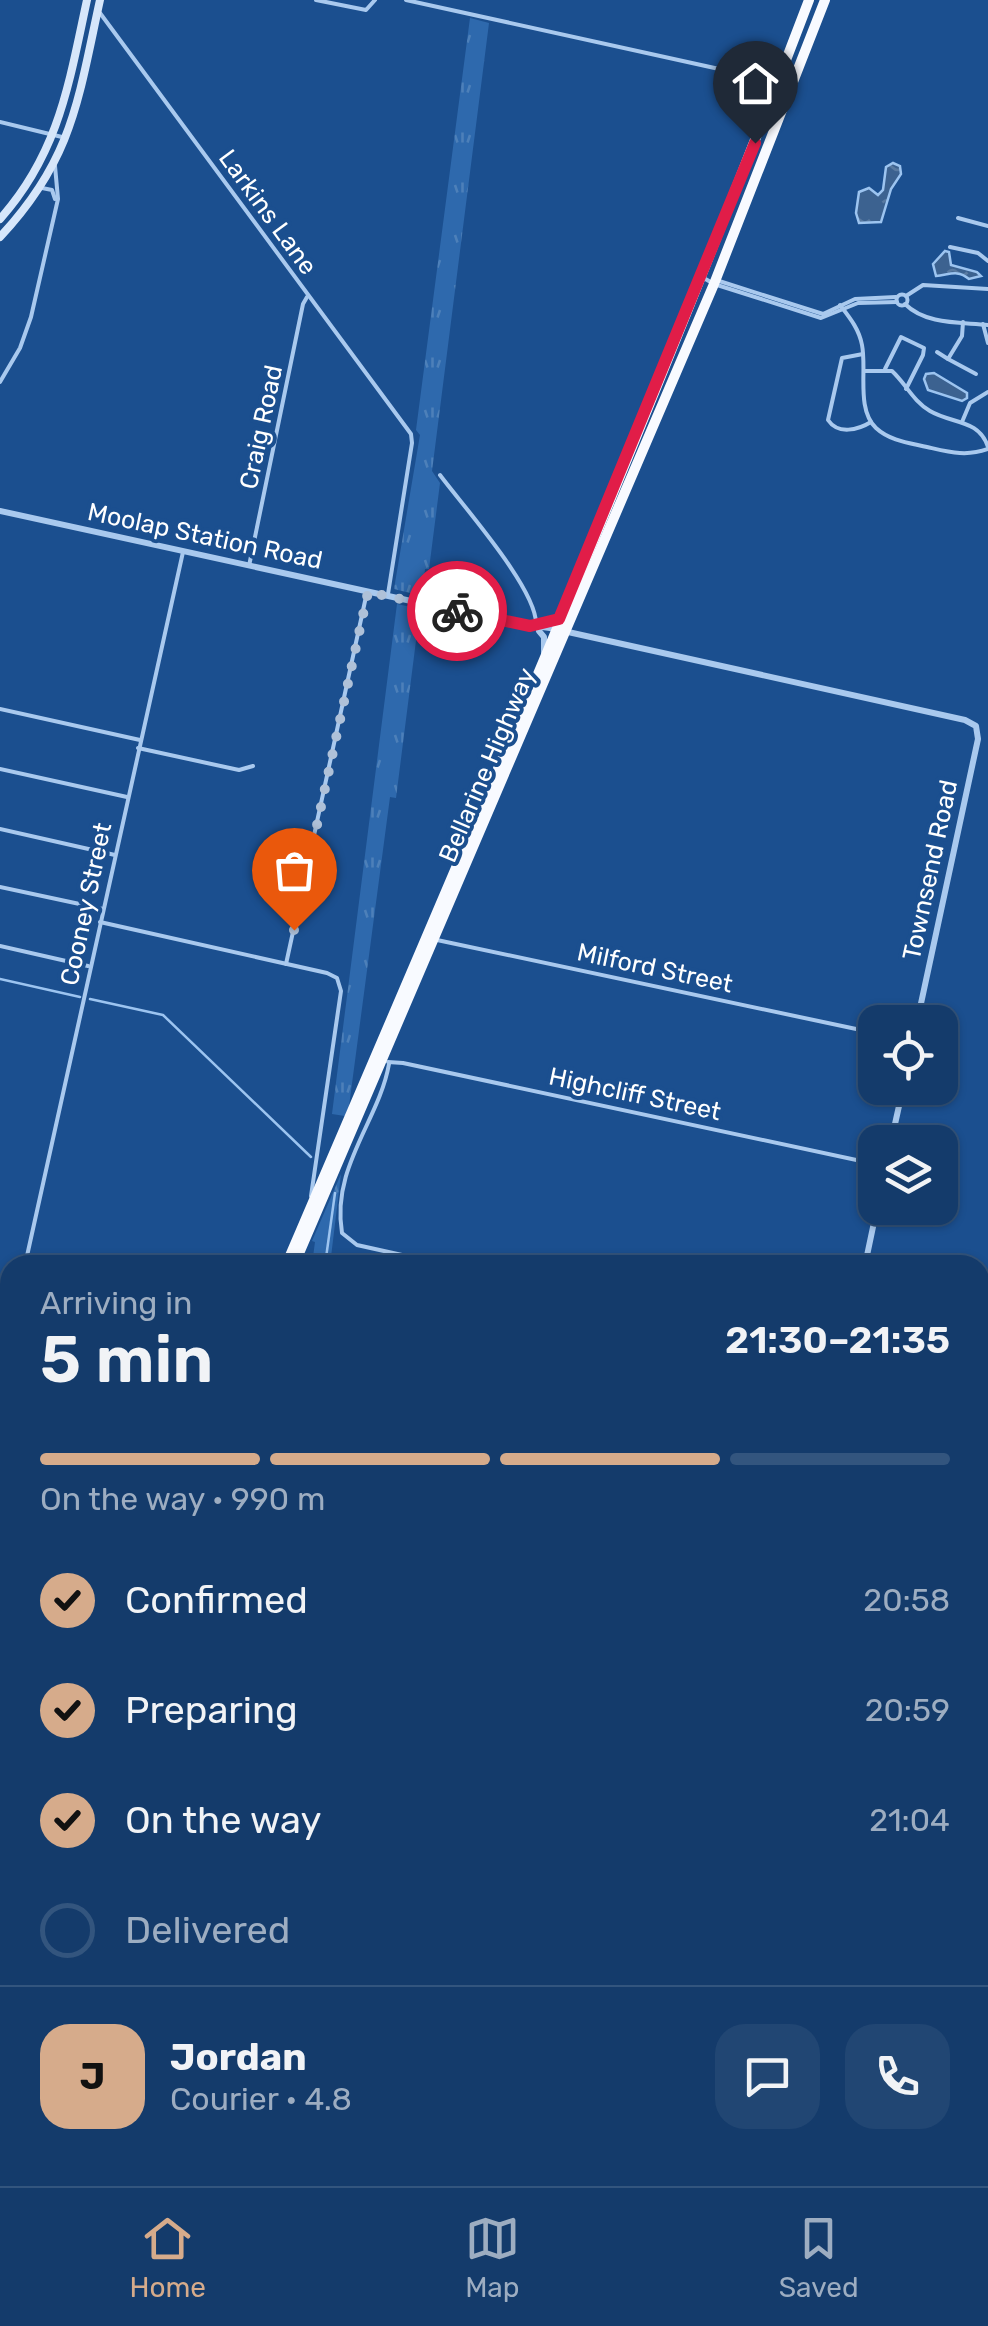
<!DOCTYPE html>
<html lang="en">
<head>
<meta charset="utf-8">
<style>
	:root { --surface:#143b6b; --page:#214673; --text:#f1f3f6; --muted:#9dadc1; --line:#33557e; --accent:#d6ab8b }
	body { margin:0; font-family:Rubik,sans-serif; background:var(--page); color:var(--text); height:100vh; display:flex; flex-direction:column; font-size:38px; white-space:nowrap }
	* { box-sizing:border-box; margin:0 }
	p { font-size:32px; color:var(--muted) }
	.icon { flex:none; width:55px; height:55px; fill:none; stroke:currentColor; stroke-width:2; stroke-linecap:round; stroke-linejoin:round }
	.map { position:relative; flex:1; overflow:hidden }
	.drawer { position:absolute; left:0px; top:1255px; width:990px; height:932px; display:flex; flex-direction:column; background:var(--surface); border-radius:30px 30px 0 0; box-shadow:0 2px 8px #0004,0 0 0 2px var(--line) }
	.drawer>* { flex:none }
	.buttons { position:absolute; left:858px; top:1005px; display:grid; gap:20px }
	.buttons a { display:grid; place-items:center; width:100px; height:100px; border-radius:20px; background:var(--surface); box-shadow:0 2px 8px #0004,0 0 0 2px var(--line); font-size:50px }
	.pin { position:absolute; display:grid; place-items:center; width:85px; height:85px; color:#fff; margin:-102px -42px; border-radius:50% 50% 50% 0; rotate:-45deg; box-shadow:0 0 10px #0007 }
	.pin .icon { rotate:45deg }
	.courier { position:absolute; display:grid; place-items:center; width:100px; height:100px; margin:-50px; border:8px solid #e11d48; border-radius:50%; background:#fff; color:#222; box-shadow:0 2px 12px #0007 }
	.summary em { font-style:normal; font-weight:600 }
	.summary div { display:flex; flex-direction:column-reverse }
	.summary { display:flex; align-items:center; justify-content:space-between; height:170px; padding:0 40px }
	h1 { font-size:65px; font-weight:600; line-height:75px }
	.bar { display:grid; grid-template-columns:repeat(4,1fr); gap:15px 10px; align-content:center; height:120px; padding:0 40px }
	.bar i { height:12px; border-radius:8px; background:var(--line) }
	.bar .active { background:var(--accent) }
	.bar p { grid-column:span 4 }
	.line { display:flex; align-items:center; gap:25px; padding:0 40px; border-top:2px solid var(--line) }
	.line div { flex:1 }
	.round { display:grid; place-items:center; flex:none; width:105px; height:105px; border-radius:30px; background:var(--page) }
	ol { padding:0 40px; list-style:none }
	li { display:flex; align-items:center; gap:30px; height:110px }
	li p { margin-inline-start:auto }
	li .icon { padding:10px; border-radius:50%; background:var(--accent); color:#111; stroke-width:4 }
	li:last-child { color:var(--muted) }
	li i { width:55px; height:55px; border:5px solid var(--line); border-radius:50% }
	.dock { display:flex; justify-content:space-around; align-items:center; height:140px; border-top:2px solid var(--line); background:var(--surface); font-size:28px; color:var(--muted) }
	.dock a { display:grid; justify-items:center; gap:5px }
	.dock .active { color:var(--accent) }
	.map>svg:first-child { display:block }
	.grass { fill:url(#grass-tufts) }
	.park { fill:url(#park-crowns) }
	.water { fill:url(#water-ripples); stroke:#9cc4f0; stroke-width:2.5 }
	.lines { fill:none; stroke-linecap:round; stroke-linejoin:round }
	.stream { stroke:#9cc4f0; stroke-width:2.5 }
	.minor { stroke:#a9c9ee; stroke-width:4 }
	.tertiary { stroke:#a9c9ee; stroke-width:6 }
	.secondary { stroke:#d6e6fa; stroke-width:8 }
	.trunk { stroke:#f8faff; stroke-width:10 }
	.done { stroke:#afc1d8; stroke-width:10; stroke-dasharray:0 18 }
	.route { stroke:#e11d48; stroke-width:12 }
	.labels { text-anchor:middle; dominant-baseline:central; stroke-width:8; stroke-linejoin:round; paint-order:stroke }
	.street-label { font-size:25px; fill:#fff; stroke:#1b4f8f }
</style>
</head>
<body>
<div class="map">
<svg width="988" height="2186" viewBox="0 0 988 2186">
	<defs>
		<pattern id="grass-tufts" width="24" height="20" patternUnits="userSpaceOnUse" patternTransform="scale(2.5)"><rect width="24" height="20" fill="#2e69ad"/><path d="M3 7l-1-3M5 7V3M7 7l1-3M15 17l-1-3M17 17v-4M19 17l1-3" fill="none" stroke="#4d80b9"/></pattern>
		<pattern id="park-crowns" width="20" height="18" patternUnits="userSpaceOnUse" patternTransform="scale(2.5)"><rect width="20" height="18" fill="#2e69ad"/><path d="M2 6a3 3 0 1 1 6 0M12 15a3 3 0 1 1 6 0" fill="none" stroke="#4d80b9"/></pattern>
		<pattern id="water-ripples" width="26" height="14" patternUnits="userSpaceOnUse" patternTransform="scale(2.5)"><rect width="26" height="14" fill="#3c6290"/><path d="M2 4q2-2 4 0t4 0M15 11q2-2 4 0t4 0" fill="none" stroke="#597aa1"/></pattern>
	</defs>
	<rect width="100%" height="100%" fill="#1b4f8f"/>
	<g class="grass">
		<polygon points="470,18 489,23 432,471 440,483 429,569 425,569 422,596 394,589 420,435 416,430"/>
		<polygon points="397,604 420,609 396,798 390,797 349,1106 345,1116 332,1114"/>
		<polygon points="341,1174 330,1265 312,1265 315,1242 312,1241"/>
	</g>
	<g class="park">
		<polygon points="980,2033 988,2036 988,2186 917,2186 919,2178 980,2178"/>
		<polygon points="186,2178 247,2178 245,2186 184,2186"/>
	</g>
	<g class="water">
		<polygon points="893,163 900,166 901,174 891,189 881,222 859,223 856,213 859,192 869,188 878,195 883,190 886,167"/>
		<path d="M945 251 949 252 951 265 977 272 981 276 969 279C957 269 949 275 936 276L933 264Z"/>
		<polygon points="934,373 967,393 967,398 962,401 928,390 924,379 926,374"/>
	</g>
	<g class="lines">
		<g class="stream">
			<polyline points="0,979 80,997"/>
			<polyline points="90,999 163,1015 311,1157"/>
			<polyline points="325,1265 335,1193"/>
			<polyline points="212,2186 215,2178"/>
		</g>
		<g class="minor">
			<polyline points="316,0 366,10 375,0"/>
			<polyline points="406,0 792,85"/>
			<polyline points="100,13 411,434 412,443 388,594"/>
			<polyline points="0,122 62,137"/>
			<polyline points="42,188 52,190 55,199"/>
			<polyline points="958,218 988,226"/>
			<polyline points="950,247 978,253 988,261"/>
			<polyline points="702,277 714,284 821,318 858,303 897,302"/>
			<polyline points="716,280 823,314 855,299 896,297"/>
			<circle cx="902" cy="300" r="5.5"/>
			<polyline points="906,296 923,285 988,289"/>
			<path d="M905 304C926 325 961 322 988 325"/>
			<path d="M840 305C850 318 859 329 862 345 867 370 856 409 876 428 890 441 910 443 927 447 949 452 966 457 988 449"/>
			<polyline points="963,322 962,336 948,359 976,374"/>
			<polyline points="983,324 988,343"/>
			<polyline points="937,352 948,359"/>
			<path d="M863 354 842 358 828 420C838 435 858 430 871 422"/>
			<polyline points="885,369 901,337 924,348 923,355 906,389"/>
			<path d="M865 371H892C906 384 913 401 930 411 952 424 979 419 988 447"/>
			<polyline points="0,382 20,348 31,317 58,199 55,166"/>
			<polyline points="962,422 970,403 988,392"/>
			<path d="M440 475C463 506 538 590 536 625"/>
			<polyline points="249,566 303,304 307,297"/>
			<polyline points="0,709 140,740"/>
			<polyline points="138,748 239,770 253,766"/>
			<polyline points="0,769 127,797"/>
			<polyline points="0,829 115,855"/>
			<polyline points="0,887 103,909"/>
			<polyline points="100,922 327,973 337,978 341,991 311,1196"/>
			<polyline points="437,940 875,1033"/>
			<polyline points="0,946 88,966"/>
			<polyline points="286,964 367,592"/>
			<polyline points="388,1062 403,1063 875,1164"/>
			<path d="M389 1064C379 1121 331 1167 342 1233L357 1245 447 1265"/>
			<polyline points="25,1265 183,552"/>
			<polyline points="0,1290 10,1292"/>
			<polyline points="0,1381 10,1383"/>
			<polyline points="980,1635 988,1636"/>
			<polyline points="0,1709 10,1711"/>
			<polyline points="980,1968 988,1970"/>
			<polyline points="0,2010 10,2012"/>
			<polyline points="0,2074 10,2076"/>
			<polyline points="0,2137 10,2140"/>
			<polyline points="334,2178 339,2186"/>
			<polyline points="664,2183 679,2186"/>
			<polyline points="1,2186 10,2160"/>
			<polyline points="90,2186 93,2178"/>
			<polyline points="141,2186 143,2178"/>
			<polyline points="381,2186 384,2178"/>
			<polyline points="438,2186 440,2178"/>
			<polyline points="598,2186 600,2178"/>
		</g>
		<g class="tertiary">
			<polyline points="0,511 521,625"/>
			<polyline points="519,624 550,628 965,720 976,726 978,739 917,1022"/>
			<polyline points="539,631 544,637 544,653"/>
			<polyline points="891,1142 903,1088"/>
			<polyline points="865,1265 877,1208"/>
			<polyline points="0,1553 10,1555"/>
			<polyline points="980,1764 988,1766"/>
			<polyline points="0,1774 10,1776"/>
			<polyline points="980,1932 988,1895"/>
			<polyline points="980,2026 988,2029"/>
			<polyline points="273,2186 276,2178"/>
			<polyline points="793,2186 795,2178"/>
		</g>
		<g class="secondary">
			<path d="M0 219C59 153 69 83 87 0"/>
			<path d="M0 237C73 159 78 100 100 0"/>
			<polyline points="661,2186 663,2178"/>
		</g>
		<g class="trunk">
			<path d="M286 1265C466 846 647 426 809 0"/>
			<polyline points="294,1265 714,284 825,0"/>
			<polyline points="0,1932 10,1909"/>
			<polyline points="0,1950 10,1927"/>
		</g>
	</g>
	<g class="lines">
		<polyline class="done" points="294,930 368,592 457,611"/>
		<polyline class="route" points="457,611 530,626 559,619 755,143"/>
	</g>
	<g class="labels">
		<g class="street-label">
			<text transform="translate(268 212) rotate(54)">Larkins Lane</text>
			<text transform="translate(261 427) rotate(-78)">Craig Road</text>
			<text transform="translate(205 536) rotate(12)">Moolap Station Road</text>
			<text transform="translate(487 765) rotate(-67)">Bellarine Highway</text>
			<text transform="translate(930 870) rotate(-78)">Townsend Road</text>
			<text transform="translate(86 904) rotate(-78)">Cooney Street</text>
			<text transform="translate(655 968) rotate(12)">Milford Street</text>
			<text transform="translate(635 1094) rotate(12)">Highcliff Street</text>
		</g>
	</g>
</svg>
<div class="buttons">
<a><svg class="icon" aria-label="locate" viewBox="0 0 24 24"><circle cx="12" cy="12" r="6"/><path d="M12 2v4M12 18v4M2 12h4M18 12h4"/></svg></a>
<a><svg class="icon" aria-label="layers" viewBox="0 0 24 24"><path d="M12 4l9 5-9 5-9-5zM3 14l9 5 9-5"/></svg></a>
</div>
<div class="pin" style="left:294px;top:930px;background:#ea580c"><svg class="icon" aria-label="bag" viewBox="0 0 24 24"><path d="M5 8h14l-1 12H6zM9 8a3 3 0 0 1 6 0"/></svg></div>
<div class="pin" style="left:755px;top:143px;background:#1f2937"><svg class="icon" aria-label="home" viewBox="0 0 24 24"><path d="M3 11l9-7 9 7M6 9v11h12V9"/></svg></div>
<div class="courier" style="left:457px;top:611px"><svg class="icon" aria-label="bike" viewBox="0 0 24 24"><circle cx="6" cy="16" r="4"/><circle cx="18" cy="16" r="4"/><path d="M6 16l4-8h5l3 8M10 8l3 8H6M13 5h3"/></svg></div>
<section class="drawer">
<div class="summary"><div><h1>5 min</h1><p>Arriving in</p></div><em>21:30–21:35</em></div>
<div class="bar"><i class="active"></i><i class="active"></i><i class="active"></i><i></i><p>On the way · 990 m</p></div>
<ol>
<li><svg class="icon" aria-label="check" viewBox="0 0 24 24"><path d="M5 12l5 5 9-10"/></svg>Confirmed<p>20:58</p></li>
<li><svg class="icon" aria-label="check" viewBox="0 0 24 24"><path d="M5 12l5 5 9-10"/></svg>Preparing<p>20:59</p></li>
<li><svg class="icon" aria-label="check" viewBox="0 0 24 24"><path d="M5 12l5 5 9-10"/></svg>On the way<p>21:04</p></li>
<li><i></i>Delivered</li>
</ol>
<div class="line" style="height:180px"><b class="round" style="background:var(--accent);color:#111">J</b><div><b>Jordan</b><p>Courier · 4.8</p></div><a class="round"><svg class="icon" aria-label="chat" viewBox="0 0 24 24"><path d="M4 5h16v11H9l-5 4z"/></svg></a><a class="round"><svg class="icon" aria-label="phone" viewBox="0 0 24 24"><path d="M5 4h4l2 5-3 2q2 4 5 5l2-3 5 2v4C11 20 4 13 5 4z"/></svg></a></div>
</section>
</div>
<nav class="dock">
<a class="active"><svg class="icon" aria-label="home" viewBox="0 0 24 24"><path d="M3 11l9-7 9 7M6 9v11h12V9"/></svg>Home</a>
<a><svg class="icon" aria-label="map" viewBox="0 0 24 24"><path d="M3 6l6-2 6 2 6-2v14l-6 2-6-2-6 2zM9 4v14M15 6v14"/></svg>Map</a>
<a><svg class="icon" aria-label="saved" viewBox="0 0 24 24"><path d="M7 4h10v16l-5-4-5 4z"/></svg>Saved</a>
</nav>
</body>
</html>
